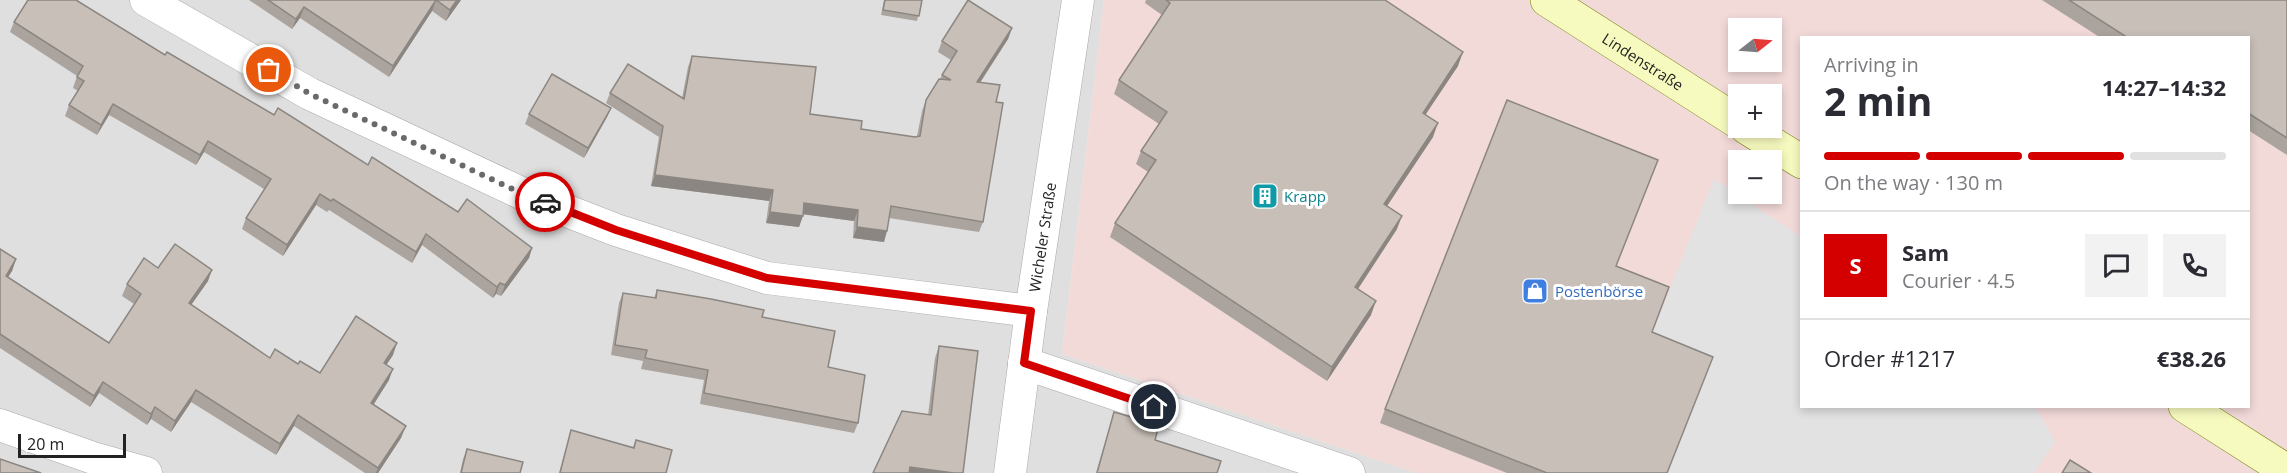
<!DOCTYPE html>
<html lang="en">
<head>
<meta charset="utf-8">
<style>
	:root { --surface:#fff; --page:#f2f2f3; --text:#2b2b33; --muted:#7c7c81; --line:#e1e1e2; --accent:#d40000 }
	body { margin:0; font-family:"Open Sans",sans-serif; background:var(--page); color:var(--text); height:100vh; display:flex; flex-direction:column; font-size:22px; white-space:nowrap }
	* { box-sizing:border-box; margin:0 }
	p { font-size:20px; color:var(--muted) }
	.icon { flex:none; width:33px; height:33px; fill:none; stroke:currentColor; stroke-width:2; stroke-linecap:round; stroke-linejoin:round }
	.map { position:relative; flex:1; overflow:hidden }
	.details { position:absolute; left:1800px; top:36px; width:450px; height:372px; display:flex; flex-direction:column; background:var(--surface); border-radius:0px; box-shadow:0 3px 9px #0003 }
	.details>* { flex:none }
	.needle { width:39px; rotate:73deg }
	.fabs { position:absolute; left:1728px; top:18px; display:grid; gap:12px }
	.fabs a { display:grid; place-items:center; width:54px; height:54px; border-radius:0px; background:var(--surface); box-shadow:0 3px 9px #0003; font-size:30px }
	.scale { position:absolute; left:18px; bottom:15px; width:108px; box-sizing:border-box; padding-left:6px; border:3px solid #222; border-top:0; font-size:16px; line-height:21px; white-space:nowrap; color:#222; -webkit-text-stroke:4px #fff; paint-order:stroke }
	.pin { position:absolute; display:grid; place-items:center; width:51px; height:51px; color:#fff; margin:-26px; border:3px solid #fff; border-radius:50%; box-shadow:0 2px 6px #0007 }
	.courier { position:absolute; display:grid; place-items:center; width:60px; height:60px; margin:-30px; border:4px solid #d40000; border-radius:50%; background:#fff; color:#222; box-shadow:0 2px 8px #0007 }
	.overview em { font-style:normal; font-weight:700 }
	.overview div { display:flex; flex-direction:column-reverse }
	.overview { display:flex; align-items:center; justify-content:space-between; height:102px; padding:0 24px }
	h1 { font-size:39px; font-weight:700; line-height:45px }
	.bar { display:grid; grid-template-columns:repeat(4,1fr); gap:9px 6px; align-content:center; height:72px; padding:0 24px }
	.bar i { height:8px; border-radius:4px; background:var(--line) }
	.bar .active { background:var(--accent) }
	.bar p { grid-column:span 4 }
	.line { display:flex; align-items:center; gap:15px; padding:0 24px; border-top:2px solid var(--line) }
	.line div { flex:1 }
	.round { display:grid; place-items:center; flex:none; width:63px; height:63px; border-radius:0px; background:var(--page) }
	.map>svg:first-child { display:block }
	.residential { fill:#e0dfdf }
	.commercial { fill:#f2dad9; fill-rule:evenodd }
	.parking { fill:#e2e2e2 }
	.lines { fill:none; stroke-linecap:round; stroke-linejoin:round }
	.street-casing { stroke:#a9a9a9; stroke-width:33 }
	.secondary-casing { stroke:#707d05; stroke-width:34 }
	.street { stroke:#fff; stroke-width:32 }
	.secondary { stroke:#f7fabf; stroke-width:33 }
	.wall { fill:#aba49e }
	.shaded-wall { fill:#8b8681 }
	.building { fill:#c7bfb8; stroke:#8b8681; stroke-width:1.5 }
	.done { stroke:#6b6a68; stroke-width:6; stroke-dasharray:0 10.8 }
	.route { stroke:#d40000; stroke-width:8 }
	.labels { text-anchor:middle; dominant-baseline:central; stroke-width:6; stroke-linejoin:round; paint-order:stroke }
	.street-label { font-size:15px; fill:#222; stroke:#fff }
	.culture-label { font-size:15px; fill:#0d838f; stroke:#fff; text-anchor:start }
	.shop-label { font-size:15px; fill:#366cbe; stroke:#fff; text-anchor:start }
</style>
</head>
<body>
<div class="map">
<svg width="2287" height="473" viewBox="0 0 2287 473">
	<rect width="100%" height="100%" fill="#f2efe9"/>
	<polygon class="residential" points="0,0 1104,0 1062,354 1416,473 0,473"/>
	<path class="commercial" d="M1104 0H2287V473H1416L1062 354ZM1738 28H1772V62H1738ZM1802 38H2248V406H1802ZM1738 94H1772V128H1738ZM1738 160H1772V194H1738Z"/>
	<polygon class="parking" points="1714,179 1801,237 1802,406 2035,407 2055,441 2034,473 1668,473 1647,346"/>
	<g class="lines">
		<g class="street-casing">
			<g id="street">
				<polyline points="146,0 310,94 521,193 616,230 767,278 1031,311"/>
				<polyline points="1024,363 1349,473"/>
				<polyline points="0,425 96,459 146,473"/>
				<path id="s1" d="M1010 473 1031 311 1078 0"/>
			</g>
		</g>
		<g class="secondary-casing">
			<g id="secondary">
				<path id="s2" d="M1547 0 1738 122"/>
				<polyline points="1747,128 1802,162"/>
				<polyline points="2185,406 2287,471"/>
			</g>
		</g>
		<use href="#street" class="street"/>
		<use href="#secondary" class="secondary"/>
	</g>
	<g class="wall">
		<polygon points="249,0 461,0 446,21 432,11 389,77 300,18 292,29"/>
		<polygon points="884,0 922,0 917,21 881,15"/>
		<polygon points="1146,0 1385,0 1458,66 1425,114 1433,137 1387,206 1397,229 1358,289 1371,315 1327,381 1110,237 1115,223 1148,172 1136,164 1141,151 1159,124 1114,94 1119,80 1162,15 1145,3"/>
		<polygon points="2042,0 2287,0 2287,155 2248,130 2248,38 2101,38"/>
		<polygon points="14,22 165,55 368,165 458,212 532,248 529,258 501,296 496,294 493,298 422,245 412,263 329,210 327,212 316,205 283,256 242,229 246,218 264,189 204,152 196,165 109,115 97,135 65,116 69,105 78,91 73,88 77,76 10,32"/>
		<polygon points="1012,28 1008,39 980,83 996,102 983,222 979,232 889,218 884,242 853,238 854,221 803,214 799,227 766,223 769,201 651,186 659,137 606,103 610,93 682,98 688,67 692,56 810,114 861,129 915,137 917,136 922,111 926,100 940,79 951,60 938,52 942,41"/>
		<polygon points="611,108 607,117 584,158 525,124 529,114"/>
		<polygon points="0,249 16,259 12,271 8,277 109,343 134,304 122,296 127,284 158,268 208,281 191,305 270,358 298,364 320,373 393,355 387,364 389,380 373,405 401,438 378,473 365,473 294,426 276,455 191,402 171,432 151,419 147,425 99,393 90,407 0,348"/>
		<polygon points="1617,267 1652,333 1668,473 1507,473 1380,423 1385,409"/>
		<polygon points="657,290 762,317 828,367 858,423 854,433 700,404 704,380 641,369 643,361 611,355 619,303 623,293 654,298"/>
		<polygon points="939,346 963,473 928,415 935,358"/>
		<polygon points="1114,412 1155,440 1217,473 1096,473"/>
		<polygon points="571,430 633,447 636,440 666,473 559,473"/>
		<polygon points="467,449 520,473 460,473 463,459"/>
	</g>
	<g class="shaded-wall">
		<polygon points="436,0 432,11 389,77 393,66"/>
		<polygon points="457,0 461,0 446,21 450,10"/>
		<polygon points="304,7 300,18 292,29 296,19"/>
		<polygon points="1012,28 1008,39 973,93 977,82"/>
		<polygon points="1463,52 1458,66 1418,126 1423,113"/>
		<polygon points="113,104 109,115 97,135 101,125"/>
		<polygon points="611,108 607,117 584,158 588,148"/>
		<polygon points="1438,123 1433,137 1379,218 1384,204"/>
		<polygon points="208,141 204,152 196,165 200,155"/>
		<polygon points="655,175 773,190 769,201 651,186"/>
		<polygon points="320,194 316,205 283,256 287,245"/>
		<polygon points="804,203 858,210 854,221 801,214"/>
		<polygon points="770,212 803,216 799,227 766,223"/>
		<polygon points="1402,216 1397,229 1350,301 1355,287"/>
		<polygon points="857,227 887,231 884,242 853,238"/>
		<polygon points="426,234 422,245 412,263 416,252"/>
		<polygon points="532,248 529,258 501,296 505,285"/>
		<polygon points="16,259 12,271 1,288 6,276"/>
		<polygon points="212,270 208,281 184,315 189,303"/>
		<polygon points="500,283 496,294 493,298 497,287"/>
		<polygon points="1376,301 1371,315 1327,381 1332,367"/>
		<polygon points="397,343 393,355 380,374 384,363"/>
		<polygon points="393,369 389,380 367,415 371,403"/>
		<polygon points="103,382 99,393 90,407 94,396"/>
		<polygon points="196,390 191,402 171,432 175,421"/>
		<polygon points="155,407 151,419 147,425 151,414"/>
		<polygon points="298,415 294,426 276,455 280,444"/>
		<polygon points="406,426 401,438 378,473 376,473 378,468"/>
		<polygon points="910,467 954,473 908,473"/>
	</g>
	<g class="building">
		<polygon points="28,0 76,0 165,55 167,52 274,115 278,108 368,165 372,157 458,212 467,199 532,248 505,285 500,283 497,287 426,234 416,252 333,199 331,201 320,194 287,245 246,218 271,179 208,141 200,155 113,104 101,125 69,105 84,81 77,77 83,66 14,22"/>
		<polygon points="268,0 457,0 450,10 436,0 393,66 304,7 296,19"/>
		<polygon points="885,0 922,0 919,16 883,10"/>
		<polygon points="968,0 1012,28 977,82 1000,85 996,102 1003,103 983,222 891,206 887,231 857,227 858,210 804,203 803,216 770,212 773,190 655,175 663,126 610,93 628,64 684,99 692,56 816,67 810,114 862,121 861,129 915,137 920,136 926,100 939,79 951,80 942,75 957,51 942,41"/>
		<polygon points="1166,0 1385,0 1463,52 1423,113 1438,123 1384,204 1402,216 1355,287 1376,301 1332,367 1115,223 1156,160 1141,151 1167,112 1119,80 1170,3"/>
		<polygon points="2069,0 2287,0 2287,138 2248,113 2248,38 2128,38"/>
		<polygon points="552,74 611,108 588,148 529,114"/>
		<polygon points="1507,100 1658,160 1616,266 1669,287 1652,332 1713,357 1667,473 1547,473 1385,409"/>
		<polygon points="175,244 212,270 189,303 270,358 275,349 298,364 300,361 320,373 356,316 397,343 384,363 393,369 371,403 406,426 378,468 298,415 280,444 196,390 175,421 155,407 151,414 103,382 94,396 0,334 0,249 16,259 6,276 109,343 141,294 127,284 144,258 158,268"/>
		<polygon points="657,290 711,299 764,310 762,317 835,331 828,367 865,375 858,423 704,393 708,370 645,358 647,350 615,345 623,293 656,298"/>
		<polygon points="939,346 978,351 963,473 954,473 910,467 909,473 873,473 902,411 931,415"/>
		<polygon points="1114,412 1159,425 1155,440 1221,461 1217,473 1097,473"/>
		<polygon points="571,430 634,448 636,440 672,450 666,473 560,473"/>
		<polygon points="467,449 523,462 520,473 461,473"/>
		<polygon points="0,459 41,473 0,473"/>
		<polygon points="2070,460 2091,473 2062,473"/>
	</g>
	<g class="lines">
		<polyline class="done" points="269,70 310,94 521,193 545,202"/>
		<polyline class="route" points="545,202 616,230 767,278 1031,311 1024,363 1154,407"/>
	</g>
	<defs>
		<g id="building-square" transform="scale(1.35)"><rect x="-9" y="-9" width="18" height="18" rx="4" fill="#0f9aa8" stroke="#fff"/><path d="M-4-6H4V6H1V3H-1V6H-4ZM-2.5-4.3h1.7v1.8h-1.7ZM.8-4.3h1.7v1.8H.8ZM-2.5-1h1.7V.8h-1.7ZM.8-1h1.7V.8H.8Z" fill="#fff"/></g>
		<g id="shop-square" transform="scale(1.35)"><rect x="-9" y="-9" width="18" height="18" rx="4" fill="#3f7fe0" stroke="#fff"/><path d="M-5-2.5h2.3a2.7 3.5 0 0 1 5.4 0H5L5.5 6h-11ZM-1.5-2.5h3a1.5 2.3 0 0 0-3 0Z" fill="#fff"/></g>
	</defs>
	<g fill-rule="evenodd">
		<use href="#building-square" x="1265" y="196"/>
		<use href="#shop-square" x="1535" y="291"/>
	</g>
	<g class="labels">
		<g class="street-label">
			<text stroke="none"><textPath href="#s2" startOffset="114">Lindenstraße</textPath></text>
			<text stroke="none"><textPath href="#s1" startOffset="238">Wicheler Straße</textPath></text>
		</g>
		<g class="culture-label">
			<text x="1284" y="196">Krapp</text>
		</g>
		<g class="shop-label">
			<text x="1555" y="291">Postenbörse</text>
		</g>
	</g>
</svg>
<div class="fabs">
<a><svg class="needle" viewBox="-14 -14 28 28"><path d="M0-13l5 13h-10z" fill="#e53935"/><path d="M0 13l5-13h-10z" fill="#7c7c81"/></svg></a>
<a>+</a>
<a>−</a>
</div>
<div class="scale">20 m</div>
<div class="pin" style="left:269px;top:70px;background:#ea580c"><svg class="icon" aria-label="bag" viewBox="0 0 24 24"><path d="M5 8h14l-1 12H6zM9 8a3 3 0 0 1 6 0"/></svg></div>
<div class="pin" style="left:1154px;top:407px;background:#1f2937"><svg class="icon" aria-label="home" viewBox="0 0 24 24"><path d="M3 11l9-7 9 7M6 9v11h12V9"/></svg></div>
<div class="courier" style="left:545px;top:202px"><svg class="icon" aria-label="car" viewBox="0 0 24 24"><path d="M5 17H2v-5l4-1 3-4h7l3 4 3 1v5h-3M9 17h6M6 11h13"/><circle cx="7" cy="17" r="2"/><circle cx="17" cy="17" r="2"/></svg></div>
<section class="details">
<div class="overview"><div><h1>2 min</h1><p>Arriving in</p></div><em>14:27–14:32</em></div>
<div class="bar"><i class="active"></i><i class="active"></i><i class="active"></i><i></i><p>On the way · 130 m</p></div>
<div class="line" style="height:108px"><b class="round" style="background:var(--accent);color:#fff">S</b><div><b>Sam</b><p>Courier · 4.5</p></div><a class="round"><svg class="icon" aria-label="chat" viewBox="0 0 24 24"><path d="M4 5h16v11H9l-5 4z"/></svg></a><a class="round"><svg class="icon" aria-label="phone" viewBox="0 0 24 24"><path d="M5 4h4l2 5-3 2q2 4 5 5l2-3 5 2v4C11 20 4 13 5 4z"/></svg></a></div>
<div class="line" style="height:78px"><div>Order #1217</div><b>€38.26</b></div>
</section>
</div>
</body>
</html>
